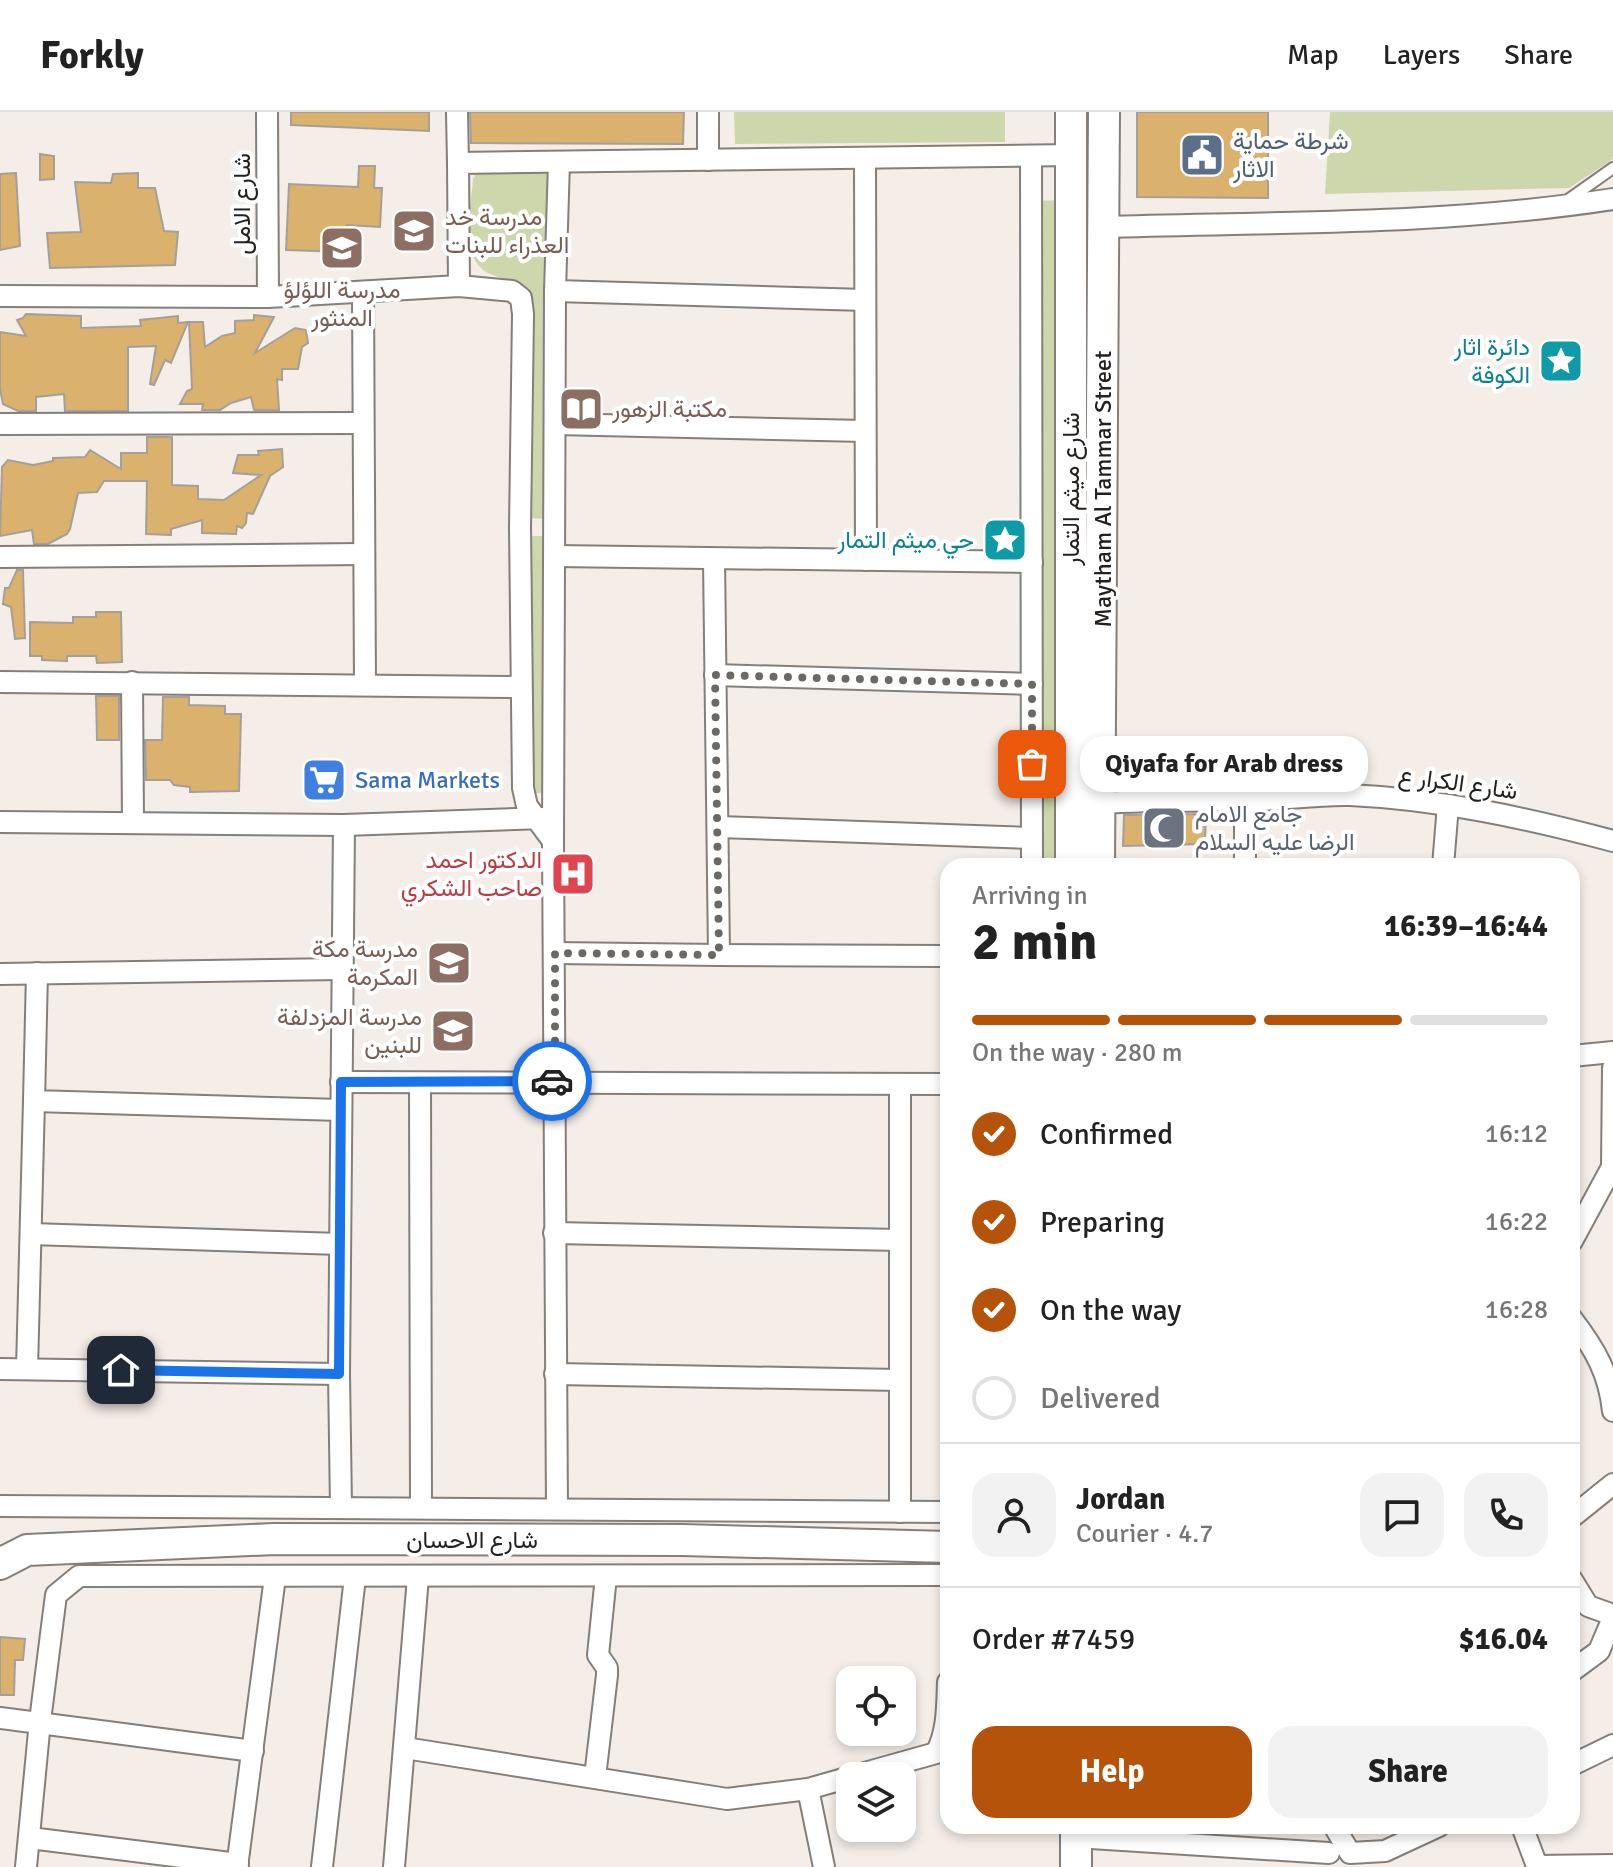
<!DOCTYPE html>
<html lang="en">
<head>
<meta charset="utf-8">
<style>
	:root { --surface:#fff; --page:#f2f2f2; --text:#222; --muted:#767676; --line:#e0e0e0; --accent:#b45309 }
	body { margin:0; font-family:Signika,Vazirmatn,sans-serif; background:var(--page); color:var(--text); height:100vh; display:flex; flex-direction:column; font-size:30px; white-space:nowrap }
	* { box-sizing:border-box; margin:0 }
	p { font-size:26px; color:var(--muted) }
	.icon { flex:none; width:44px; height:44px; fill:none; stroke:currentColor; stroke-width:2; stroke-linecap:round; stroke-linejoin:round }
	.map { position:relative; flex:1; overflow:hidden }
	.side { position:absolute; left:940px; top:746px; width:640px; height:976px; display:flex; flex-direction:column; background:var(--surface); border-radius:24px; box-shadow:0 4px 12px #0003 }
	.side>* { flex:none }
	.controls { position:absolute; left:836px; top:1554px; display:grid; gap:16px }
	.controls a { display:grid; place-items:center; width:80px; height:80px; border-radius:16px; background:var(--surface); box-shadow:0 4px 12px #0003; font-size:40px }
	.pin { position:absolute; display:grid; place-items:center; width:68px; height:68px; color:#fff; margin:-34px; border-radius:16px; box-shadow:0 4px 12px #0006 }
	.courier { position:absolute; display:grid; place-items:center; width:80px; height:80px; margin:-40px; border:6px solid #1a73e8; border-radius:50%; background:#fff; color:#222; box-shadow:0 2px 10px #0007 }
	.bubble { position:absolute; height:56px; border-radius:24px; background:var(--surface); box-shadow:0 4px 12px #0003; font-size:26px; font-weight:800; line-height:56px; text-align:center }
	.headline em { font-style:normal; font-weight:800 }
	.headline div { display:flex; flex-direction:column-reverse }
	.headline { display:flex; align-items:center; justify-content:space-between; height:136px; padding:0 32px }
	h1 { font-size:52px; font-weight:800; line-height:60px }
	.bar { display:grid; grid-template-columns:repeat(4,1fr); gap:12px 8px; align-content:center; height:96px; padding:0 32px }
	.bar i { height:10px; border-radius:6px; background:var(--line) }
	.bar .current { background:var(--accent) }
	.bar p { grid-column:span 4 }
	.line { display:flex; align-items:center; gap:20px; padding:0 32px; border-top:2px solid var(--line) }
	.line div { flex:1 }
	.round { display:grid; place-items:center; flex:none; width:84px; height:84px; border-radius:24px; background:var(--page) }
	ol { padding:0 32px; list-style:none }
	li { display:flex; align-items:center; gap:24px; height:88px }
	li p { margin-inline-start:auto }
	li .icon { padding:8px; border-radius:50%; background:var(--accent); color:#fff; stroke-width:4 }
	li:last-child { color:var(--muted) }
	li i { width:44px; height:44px; border:4px solid var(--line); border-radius:50% }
	.primary-button { display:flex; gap:16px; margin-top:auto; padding:16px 32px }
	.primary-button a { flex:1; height:92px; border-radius:24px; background:var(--accent); color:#fff; font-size:32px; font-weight:800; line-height:92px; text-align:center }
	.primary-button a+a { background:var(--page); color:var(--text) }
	header { display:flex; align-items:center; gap:48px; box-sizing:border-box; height:112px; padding:0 40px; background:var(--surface); border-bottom:2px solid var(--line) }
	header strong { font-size:38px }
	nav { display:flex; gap:44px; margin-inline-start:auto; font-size:28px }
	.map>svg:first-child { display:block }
	.green { fill:#ced7ab }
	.building { fill:#dbb16e; stroke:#a4a099; stroke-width:2 }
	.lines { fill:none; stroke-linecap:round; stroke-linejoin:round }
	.lane-casing { stroke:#857e79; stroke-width:14 }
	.street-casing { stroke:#857e79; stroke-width:24 }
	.secondary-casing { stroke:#857e79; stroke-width:34 }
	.lane { stroke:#fff; stroke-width:10 }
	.street { stroke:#fff; stroke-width:20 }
	.secondary { stroke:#fff; stroke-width:30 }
	.done { stroke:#6c6864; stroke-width:8; stroke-dasharray:0 14.4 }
	.route { stroke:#1a73e8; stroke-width:10 }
	.labels { text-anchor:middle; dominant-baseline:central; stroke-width:8; stroke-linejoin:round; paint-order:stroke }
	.service-label { font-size:24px; fill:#4e5e75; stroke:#fff; text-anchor:start }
	.street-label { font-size:24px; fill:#23201e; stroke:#fff }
	.education-label { font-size:24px; fill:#785e54; stroke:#fff; text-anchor:start }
	.culture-label { font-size:24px; fill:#0d838f; stroke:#fff; text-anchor:end }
	.shop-label { font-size:24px; fill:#366cbe; stroke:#fff; text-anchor:start }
	.worship-label { font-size:24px; fill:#5b616d; stroke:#fff; text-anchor:start }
	.health-label { font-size:24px; fill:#be3a42; stroke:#fff; text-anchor:end }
</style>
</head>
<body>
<header>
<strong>Forkly</strong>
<nav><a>Map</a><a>Layers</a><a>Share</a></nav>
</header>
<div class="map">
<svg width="1613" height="1755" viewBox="0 0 1613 1755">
	<rect width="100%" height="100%" fill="#f5ede7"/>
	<g class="green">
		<polygon points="734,0 1005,0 1005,30 735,32"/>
		<polygon points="1330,0 1613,0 1613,47 1569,76 1325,82"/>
		<path d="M547 59 552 66 549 407 525 406 523 176C513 167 500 167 488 161 459 146 471 95 473 67L477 60Z"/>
		<polygon points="1065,88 1066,754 1037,754 1037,89"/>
		<polygon points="526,424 548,424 550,681 528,681"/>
	</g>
	<g class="building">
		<polygon points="291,0 429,0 429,19 291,13"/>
		<polygon points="470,0 684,0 683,32 471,31"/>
		<polygon points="1137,0 1268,0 1268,86 1137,85"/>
		<polygon points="40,42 54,44 54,67 40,68"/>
		<polygon points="359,54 375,54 374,76 382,76 380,115 347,113 346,140 286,138 289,72 358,75"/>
		<polygon points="16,61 20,134 0,138 0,62"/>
		<polygon points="138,61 138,76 155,76 164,119 178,120 175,153 50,156 47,121 81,120 75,70 111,71 113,62"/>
		<polygon points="26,202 81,204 81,216 141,214 140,208 178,204 178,211 188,210 171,251 165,248 154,273 150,272 156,234 128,235 128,299 65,299 64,282 36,285 36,299 18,299 3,292 0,277 0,220 26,224 17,208 23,206"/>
		<polygon points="254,203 274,205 255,241 295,216 306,218 308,231 302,235 298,257 282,257 282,268 277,267 279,298 254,298 251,285 231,291 220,298 202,298 203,292 180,292 187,279 192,277 189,210 203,210 205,235 222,224 235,221 235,209 254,208"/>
		<polygon points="147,325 172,325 172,373 198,374 198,387 224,388 261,363 233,361 238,343 259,343 258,339 282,337 283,355 270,364 253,402 247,401 246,411 242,416 237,414 236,422 202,421 202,408 171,417 171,423 146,422 147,369 104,369 97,380 78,381 70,417 67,422 48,432 34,432 32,418 0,424 2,355 8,348 33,353 53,349 53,346 85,345 90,338 121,357 121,341 147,341"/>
		<polygon points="17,458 23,458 25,526 15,527 11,495 3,492 5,476 9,476"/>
		<polygon points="96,500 121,500 122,550 97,551 96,544 67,544 67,549 42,548 42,544 30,544 30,510 73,511 73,505 96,505"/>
		<polygon points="96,584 119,584 119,628 97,628"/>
		<polygon points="163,585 189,585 189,593 225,594 225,602 241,602 239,679 190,680 190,675 174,673 170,668 146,668 145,628 162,628"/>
		<polygon points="1206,702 1205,732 1123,734 1124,703"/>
		<polygon points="0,1525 25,1527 23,1548 15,1548 14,1583 0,1583"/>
	</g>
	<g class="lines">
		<g class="lane-casing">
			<polyline id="lane" points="1565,90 1613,56"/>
		</g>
		<g class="street-casing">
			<g id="street">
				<polyline points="267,0 268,185"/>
				<polyline points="457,0 458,51"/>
				<polyline points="708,0 708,48"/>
				<polyline points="1031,44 1032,754"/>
				<polyline points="865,46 866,448"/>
				<path d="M1104 115C1274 110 1445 113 1613 87"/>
				<polyline points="459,174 458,51 1071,43"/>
				<polyline points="555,179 865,188"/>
				<polyline points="363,181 365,572"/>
				<polyline points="0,184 268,185 459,174 512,179 521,186 523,202 520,415 523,676 527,694 553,729"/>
				<polyline points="0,312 363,311"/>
				<polyline points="555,312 865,319"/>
				<polyline points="555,444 1032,450"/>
				<polyline points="0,445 364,442"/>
				<polyline points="715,563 1032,572"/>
				<polyline points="0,570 521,575"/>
				<polyline points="132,570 133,710"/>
				<path d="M1101 691C1154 688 1206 689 1259 688 1289 687 1320 682 1350 683 1439 687 1527 706 1613 729"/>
				<polyline points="0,710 344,713 544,706"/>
				<polyline points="718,715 1032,726"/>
				<polyline points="1245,754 1245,688"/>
				<polyline points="1443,754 1448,693"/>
				<polyline points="555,841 719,843 714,447"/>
				<polyline points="719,843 948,844"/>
				<polyline points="37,861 34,989 341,998"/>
				<polyline points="0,862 342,857"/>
				<polyline points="1572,944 1613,940"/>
				<polyline points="341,970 948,972"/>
				<polyline points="420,972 421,1396"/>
				<polyline points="900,972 900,1400"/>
				<polyline points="554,1121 900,1128"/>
				<polyline points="31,1122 340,1132"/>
				<polyline points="1572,1129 1612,1055 1613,956"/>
				<path d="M1572 1207C1595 1237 1609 1261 1613 1299"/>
				<polyline points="0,1257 339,1262"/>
				<polyline points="27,1257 34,989"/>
				<polyline points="555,1262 900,1268"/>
				<polyline points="0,1394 948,1400"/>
				<polyline points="341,1395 339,1262 344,713"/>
				<polyline points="557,1397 553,729 555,179 559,50"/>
				<polyline points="1572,1405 1613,1372"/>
				<polyline points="1572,1468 1588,1494 1613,1503"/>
				<polyline points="1572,1559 1599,1539 1613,1506"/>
				<polyline points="0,1606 253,1639"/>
				<polyline points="405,1636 727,1687 808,1677 850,1665"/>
				<polyline points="1572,1653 1613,1633"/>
				<path d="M854 1664 936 1641C948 1620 947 1593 948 1570"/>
				<polyline points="595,1665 607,1563 607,1556 598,1543 606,1464"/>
				<polyline points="808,1677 824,1755"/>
				<polyline points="1334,1714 1350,1741 1385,1739 1439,1714"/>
				<polyline points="1522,1714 1537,1754 1613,1753"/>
				<polyline points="1075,1725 1329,1741"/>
				<polyline points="30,1726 238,1752"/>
				<polyline points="26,1755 40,1609 56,1483 79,1464 948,1463"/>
				<polyline points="237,1755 275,1465"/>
				<polyline points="322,1755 355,1465"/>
				<polyline points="394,1755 418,1465"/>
			</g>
		</g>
		<g class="secondary-casing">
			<g id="secondary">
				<polyline points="1071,0 1071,754"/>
				<polyline points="1099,754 1104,0"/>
				<polyline points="0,1452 27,1438 274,1427 682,1428 948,1435"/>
				<polyline points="1076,1714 1076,1755"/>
			</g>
		</g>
		<use href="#lane" class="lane"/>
		<use href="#street" class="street"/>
		<use href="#secondary" class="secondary"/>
	</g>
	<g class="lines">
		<polyline class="done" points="552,969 555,969 555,841 719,843 715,563 1032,572 1032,652"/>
		<polyline class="route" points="121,1258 339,1262 341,970 552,969"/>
	</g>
	<defs>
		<g id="civic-square" transform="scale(2.3)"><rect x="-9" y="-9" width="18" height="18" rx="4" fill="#5c6f8a" stroke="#fff"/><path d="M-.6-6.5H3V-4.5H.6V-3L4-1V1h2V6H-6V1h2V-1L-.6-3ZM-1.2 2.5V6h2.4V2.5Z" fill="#fff"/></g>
		<g id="school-square" transform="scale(2.3)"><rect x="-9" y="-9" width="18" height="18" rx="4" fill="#8d6e63" stroke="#fff"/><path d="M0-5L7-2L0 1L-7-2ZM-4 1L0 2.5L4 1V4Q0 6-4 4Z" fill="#fff"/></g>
		<g id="sight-square" transform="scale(2.3)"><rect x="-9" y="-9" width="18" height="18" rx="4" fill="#0f9aa8" stroke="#fff"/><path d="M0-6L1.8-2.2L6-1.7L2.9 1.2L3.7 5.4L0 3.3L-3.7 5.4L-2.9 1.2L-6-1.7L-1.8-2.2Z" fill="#fff"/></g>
		<g id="library-square" transform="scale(2.3)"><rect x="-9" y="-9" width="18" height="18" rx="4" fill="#8d6e63" stroke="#fff"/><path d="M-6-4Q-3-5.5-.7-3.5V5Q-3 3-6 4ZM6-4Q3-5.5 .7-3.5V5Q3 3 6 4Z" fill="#fff"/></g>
		<g id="supermarket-square" transform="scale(2.3)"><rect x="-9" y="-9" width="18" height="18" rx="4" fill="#3f7fe0" stroke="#fff"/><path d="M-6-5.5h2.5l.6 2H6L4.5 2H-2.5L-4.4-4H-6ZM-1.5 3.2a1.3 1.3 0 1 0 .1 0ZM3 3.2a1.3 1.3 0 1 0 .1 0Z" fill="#fff"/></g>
		<g id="mosque-square" transform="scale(2.3)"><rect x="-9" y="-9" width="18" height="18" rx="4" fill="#6b7280" stroke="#fff"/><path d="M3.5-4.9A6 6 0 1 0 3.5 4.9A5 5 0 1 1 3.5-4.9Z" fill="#fff"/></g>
		<g id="hospital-square" transform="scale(2.3)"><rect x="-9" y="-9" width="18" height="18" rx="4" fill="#e0444e" stroke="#fff"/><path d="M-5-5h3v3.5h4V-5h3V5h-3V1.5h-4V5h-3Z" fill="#fff"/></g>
	</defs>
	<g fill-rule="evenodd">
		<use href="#civic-square" x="1202" y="43"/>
		<use href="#school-square" x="414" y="119"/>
		<use href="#school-square" x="342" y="136"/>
		<use href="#sight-square" x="1561" y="249"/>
		<use href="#library-square" x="581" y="297"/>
		<use href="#sight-square" x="1005" y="428"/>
		<use href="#supermarket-square" x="324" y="668"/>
		<use href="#mosque-square" x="1164" y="716"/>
		<use href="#hospital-square" x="573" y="762"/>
		<use href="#school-square" x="449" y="851"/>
		<use href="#school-square" x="453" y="919"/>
	</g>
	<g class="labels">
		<g class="service-label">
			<text x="1233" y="29">شرطة حماية<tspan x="1233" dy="28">الاثار</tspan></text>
		</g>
		<g class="street-label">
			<text transform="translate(242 92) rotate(-90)">شارع الامل</text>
			<text transform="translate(1071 377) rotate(-90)">شارع ميثم التمار</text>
			<text transform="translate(1103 377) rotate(-90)">Maytham Al Tammar Street</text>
			<text transform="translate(1458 671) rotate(8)">شارع الكرار ع</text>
			<text x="472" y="1428">شارع الاحسان</text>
		</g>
		<g class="education-label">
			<text x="445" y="105">مدرسة خد<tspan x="445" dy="28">العذراء للبنات</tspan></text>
			<text x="342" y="178" text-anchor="middle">مدرسة اللؤلؤ<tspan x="342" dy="28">المنثور</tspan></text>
			<text x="612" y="297">مكتبة الزهور</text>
			<text x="418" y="837" text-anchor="end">مدرسة مكة<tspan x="418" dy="28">المكرمة</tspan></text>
			<text x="422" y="905" text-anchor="end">مدرسة المزدلفة<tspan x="422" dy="28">للبنين</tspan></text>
		</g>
		<g class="culture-label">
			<text x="1530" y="235">دائرة اثار<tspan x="1530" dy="28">الكوفة</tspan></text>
			<text x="974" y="428">حي ميثم التمار</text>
		</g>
		<g class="shop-label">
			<text x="355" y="668">Sama Markets</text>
		</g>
		<g class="worship-label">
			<text x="1195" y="702">جامع الامام<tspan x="1195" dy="28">الرضا عليه السلام</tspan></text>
		</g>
		<g class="health-label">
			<text x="542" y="748">الدكتور احمد<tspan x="542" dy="28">صاحب الشكري</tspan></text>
		</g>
	</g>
</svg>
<div class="controls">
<a><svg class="icon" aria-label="locate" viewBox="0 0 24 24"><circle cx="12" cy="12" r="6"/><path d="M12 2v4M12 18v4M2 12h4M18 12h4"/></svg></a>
<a><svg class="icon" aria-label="layers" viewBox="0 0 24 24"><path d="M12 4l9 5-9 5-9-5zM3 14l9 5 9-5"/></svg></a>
</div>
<div class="pin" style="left:1032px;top:652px;background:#ea580c"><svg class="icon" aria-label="bag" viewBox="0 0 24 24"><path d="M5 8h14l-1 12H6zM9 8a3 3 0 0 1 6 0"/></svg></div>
<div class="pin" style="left:121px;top:1258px;background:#1f2937"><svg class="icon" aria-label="home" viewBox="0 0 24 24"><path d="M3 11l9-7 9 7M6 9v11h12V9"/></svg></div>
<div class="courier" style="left:552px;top:969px"><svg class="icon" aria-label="car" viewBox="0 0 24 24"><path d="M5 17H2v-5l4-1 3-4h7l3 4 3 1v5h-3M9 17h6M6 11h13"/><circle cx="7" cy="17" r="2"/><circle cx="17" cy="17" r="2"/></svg></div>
<div class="bubble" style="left:1080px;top:624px;width:288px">Qiyafa for Arab dress</div>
<section class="side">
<div class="headline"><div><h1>2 min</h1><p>Arriving in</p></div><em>16:39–16:44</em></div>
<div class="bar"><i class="current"></i><i class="current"></i><i class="current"></i><i></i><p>On the way · 280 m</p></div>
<ol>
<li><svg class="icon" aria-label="check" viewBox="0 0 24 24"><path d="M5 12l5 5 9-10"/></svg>Confirmed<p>16:12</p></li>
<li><svg class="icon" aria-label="check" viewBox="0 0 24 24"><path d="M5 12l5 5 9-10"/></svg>Preparing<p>16:22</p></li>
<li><svg class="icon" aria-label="check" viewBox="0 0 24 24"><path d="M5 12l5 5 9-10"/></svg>On the way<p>16:28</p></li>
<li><i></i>Delivered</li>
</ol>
<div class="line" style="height:144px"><a class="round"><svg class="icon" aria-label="person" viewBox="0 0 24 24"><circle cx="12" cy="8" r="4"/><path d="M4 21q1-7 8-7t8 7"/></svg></a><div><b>Jordan</b><p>Courier · 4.7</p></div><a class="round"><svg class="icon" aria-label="chat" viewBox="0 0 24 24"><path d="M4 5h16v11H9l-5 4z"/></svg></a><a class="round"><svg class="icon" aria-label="phone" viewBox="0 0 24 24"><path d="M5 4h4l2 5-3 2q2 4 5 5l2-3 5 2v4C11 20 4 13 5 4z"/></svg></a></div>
<div class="line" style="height:104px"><div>Order #7459</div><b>$16.04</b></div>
<div class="primary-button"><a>Help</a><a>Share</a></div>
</section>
</div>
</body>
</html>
